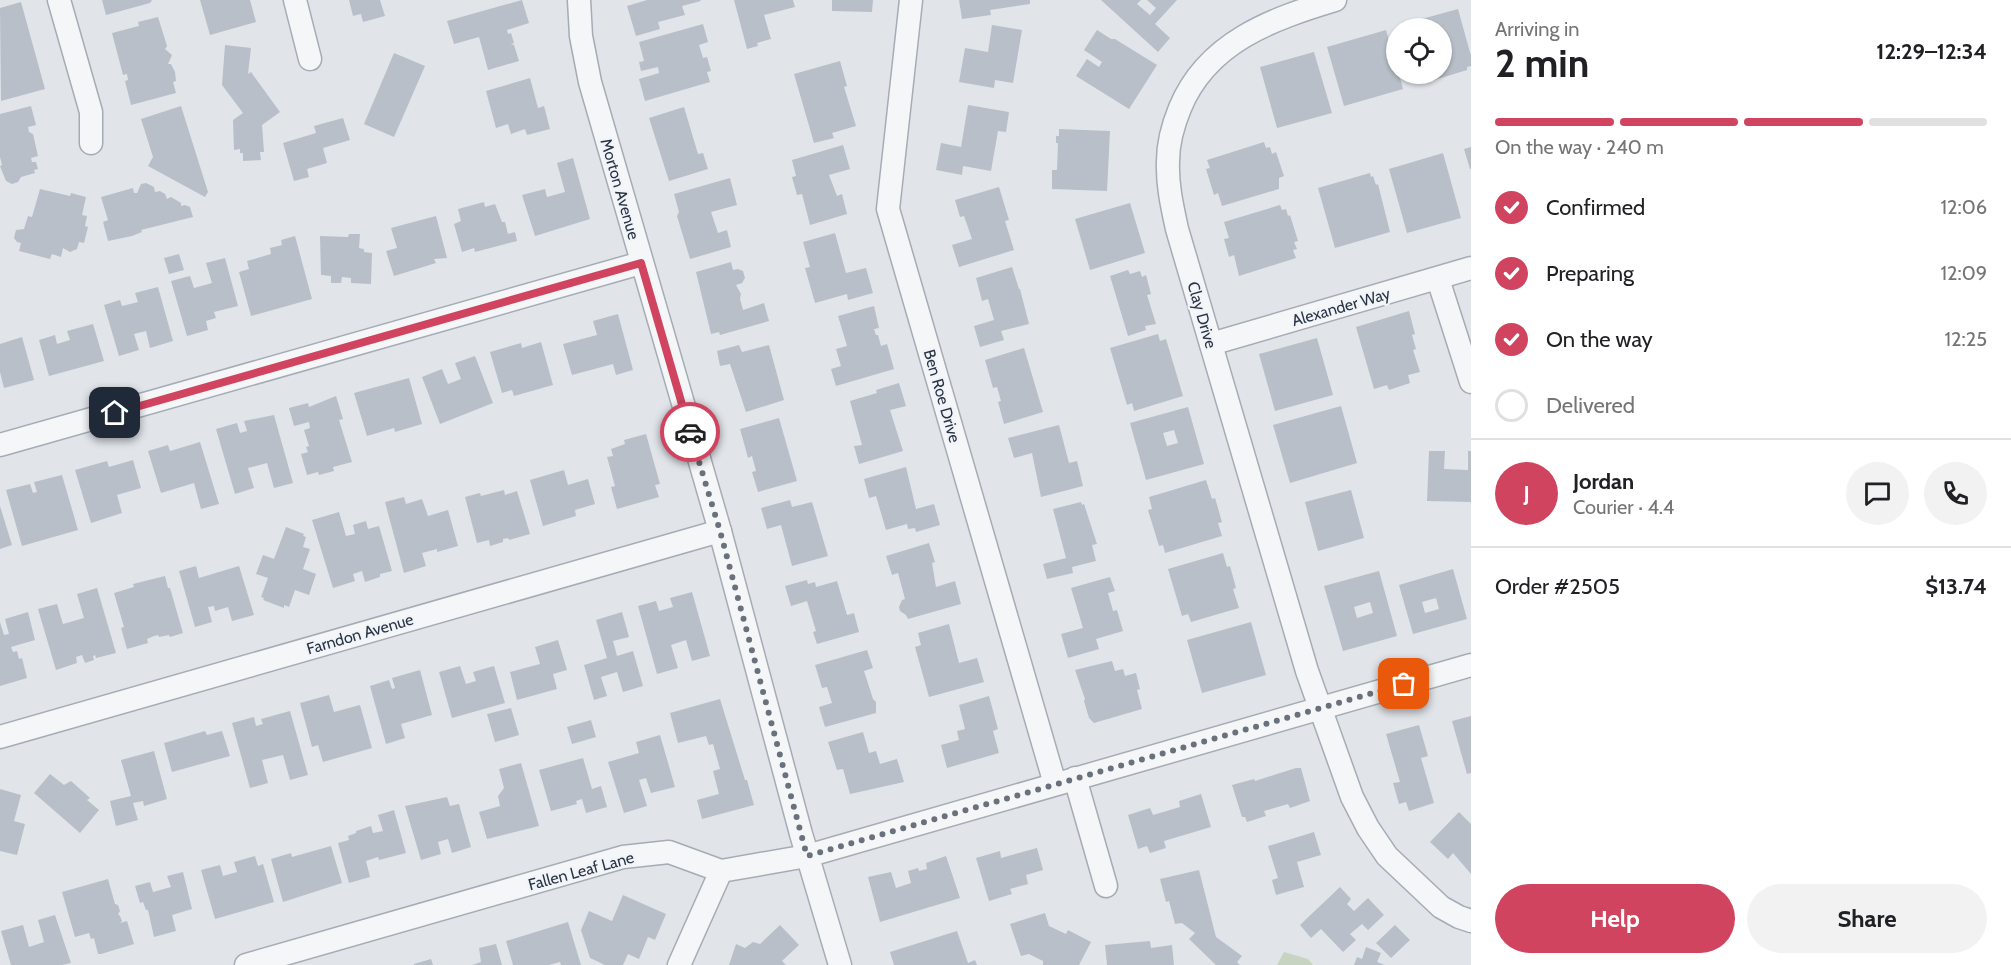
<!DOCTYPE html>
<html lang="en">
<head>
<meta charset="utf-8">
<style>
	:root { --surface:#fff; --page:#f2f2f2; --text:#202124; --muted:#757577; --line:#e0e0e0; --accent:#d14460 }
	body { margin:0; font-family:Cabin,sans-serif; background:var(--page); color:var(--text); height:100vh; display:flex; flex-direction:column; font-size:22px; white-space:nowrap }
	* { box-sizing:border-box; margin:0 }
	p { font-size:20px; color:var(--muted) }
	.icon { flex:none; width:33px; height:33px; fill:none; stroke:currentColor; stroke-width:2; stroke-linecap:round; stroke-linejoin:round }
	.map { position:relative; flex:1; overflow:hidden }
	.panel { display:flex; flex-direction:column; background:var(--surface); width:540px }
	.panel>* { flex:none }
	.tools { position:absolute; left:1386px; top:18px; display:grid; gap:12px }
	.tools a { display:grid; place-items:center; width:66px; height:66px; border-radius:50%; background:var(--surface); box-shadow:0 2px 4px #0004; font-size:30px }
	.pin { position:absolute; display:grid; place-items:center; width:51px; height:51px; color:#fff; margin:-26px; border-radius:12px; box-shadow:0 3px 9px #0006 }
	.courier { position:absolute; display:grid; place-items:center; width:60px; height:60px; margin:-30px; border:4px solid #d14460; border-radius:50%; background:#fff; color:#222; box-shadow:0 2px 8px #0007 }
	.headline em { font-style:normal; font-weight:800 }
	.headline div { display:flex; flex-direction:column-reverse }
	.headline { display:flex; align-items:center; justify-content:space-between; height:102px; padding:0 24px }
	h1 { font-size:39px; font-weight:800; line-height:45px }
	.bar { display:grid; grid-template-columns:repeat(4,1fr); gap:9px 6px; align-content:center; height:72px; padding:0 24px }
	.bar i { height:8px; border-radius:4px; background:var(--line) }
	.bar .selected { background:var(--accent) }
	.bar p { grid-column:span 4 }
	.line { display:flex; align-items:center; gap:15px; padding:0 24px; border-top:2px solid var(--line) }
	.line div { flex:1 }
	.round { display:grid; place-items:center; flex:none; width:63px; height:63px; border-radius:32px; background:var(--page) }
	ol { padding:0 24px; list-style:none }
	li { display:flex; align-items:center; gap:18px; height:66px }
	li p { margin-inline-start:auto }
	li .icon { padding:6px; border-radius:50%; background:var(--accent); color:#fff; stroke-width:4 }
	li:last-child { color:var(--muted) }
	li i { width:33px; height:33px; border:3px solid var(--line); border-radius:50% }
	.action { display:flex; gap:12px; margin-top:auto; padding:12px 24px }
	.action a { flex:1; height:69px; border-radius:36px; background:var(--accent); color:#fff; font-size:24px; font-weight:800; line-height:69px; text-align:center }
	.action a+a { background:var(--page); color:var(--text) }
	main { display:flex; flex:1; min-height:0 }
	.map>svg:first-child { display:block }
	.green { fill:#c8d4c2 }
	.building { fill:#b8bfc8; fill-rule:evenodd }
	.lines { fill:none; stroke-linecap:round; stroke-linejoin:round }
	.minor-casing { stroke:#a6acb5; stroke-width:25 }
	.minor { stroke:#f4f6f8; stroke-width:22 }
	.done { stroke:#69717d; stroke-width:6; stroke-dasharray:0 10.8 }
	.route { stroke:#d14460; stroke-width:8 }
	.labels { text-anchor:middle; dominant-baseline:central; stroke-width:4.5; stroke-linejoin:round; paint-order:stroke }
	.street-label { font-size:16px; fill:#293343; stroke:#f1f4f8 }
</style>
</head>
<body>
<main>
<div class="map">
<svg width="1471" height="965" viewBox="0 0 1471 965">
	<rect width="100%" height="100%" fill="#e1e5ea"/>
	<polygon class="green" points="1284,952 1308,959 1313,965 1277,965"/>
	<g class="building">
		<polygon points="102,0 152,0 150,3 106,15"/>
		<polygon points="200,0 250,0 256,22 210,35"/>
		<polygon points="349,0 380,0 385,16 363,22 361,14 353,16"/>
		<polygon points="522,0 529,23 507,30 508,34 511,33 514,43 511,44 514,45 519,61 488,70 479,37 454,44 447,21"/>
		<polygon points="647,0 700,0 701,1 682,6 685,15 658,22 660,29 636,36 627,6"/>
		<polygon points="734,0 793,0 795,7 764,15 771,39 757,43 758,46 747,49"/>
		<polygon points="832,0 873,0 872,12 832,11"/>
		<polygon points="959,0 1030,0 1030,4 990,10 991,15 962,19"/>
		<polygon points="1101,0 1141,0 1137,4 1150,15 1156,8 1147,0 1177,0 1155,24 1170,38 1158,52"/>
		<polygon points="21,2 45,89 1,101 0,8"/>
		<polygon points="1458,9 1471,56 1471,66 1467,67 1467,70 1428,82 1427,79 1417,82 1415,74 1442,74 1442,28 1401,28 1400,25"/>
		<polygon points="158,17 167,46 165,49 172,55 168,64 171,64 175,72 176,81 173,82 176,93 131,105 125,81 128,80 127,74 123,75 112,33 139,26 138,22"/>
		<polygon points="703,24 708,42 699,45 703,58 707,57 711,71 707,72 710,82 645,101 639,79 659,73 658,67 641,71 639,62 644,61 639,42"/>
		<polygon points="992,25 1022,30 1013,83 995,80 994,88 959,82 965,48 988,52"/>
		<polygon points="1097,30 1111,39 1115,39 1157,65 1129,109 1076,76 1087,59 1099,67 1102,62 1084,50"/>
		<polygon points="1386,30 1396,65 1396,74 1399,74 1403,89 1344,106 1327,47"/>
		<polygon points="225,45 251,48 248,74 251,72 280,112 262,125 264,152 260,152 261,160 243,161 243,153 240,153 240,149 234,150 233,120 243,113 222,85"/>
		<polygon points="1314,52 1332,113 1277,128 1260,67"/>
		<polygon points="394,53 425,66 394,137 364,124"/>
		<polygon points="840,61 847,86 844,87 856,126 832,133 834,138 814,143 794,74"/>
		<polygon points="530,78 538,108 544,106 550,129 527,135 525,129 511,134 508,124 496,128 486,91"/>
		<polygon points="968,105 1009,112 1006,132 998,131 991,171 963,166 962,175 936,170 941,143 961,147"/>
		<polygon points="31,106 36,125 28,127 29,132 33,134 38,156 31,158 32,162 36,162 38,169 34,170 35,173 21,177 18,182 12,184 6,181 0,166 2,165 0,157 0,114"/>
		<polygon points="181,106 208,192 205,197 148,166 153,157 141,119"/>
		<polygon points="684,107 698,154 703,153 708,169 669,181 649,118"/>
		<polygon points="343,118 350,140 323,148 327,163 307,169 309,177 294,181 283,143 316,133 314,126"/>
		<polygon points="1059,129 1110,131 1107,191 1052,189 1052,170 1057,170 1058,143 1056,143 1056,136 1059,136"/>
		<polygon points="1264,142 1266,148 1270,147 1272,154 1276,152 1284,176 1279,178 1279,189 1222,206 1218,193 1214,195 1206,169 1210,168 1207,160"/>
		<polygon points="843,145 850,169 829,175 837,196 842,194 847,214 810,225 802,194 797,195 792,177 796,176 792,160"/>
		<polygon points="1471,147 1471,169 1470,169 1464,149"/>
		<polygon points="1443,153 1461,218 1407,233 1389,169"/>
		<polygon points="573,158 590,219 535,236 522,195 545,189 547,197 565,192 557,163"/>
		<polygon points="1370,173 1371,177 1373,176 1376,185 1378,184 1390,232 1335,248 1318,188"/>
		<polygon points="730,178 737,205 711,212 718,233 727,230 731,247 690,259 677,216 679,212 674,194"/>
		<polygon points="146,183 154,187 155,192 160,191 165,194 167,199 171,197 181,203 181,206 185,205 190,207 193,217 141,230 142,232 132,236 108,241 103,222 108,220 101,197 133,188 134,193 137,193 141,184"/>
		<polygon points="999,187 1009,220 1005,221 1014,250 959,267 952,245 972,239 964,216 960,217 955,200"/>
		<polygon points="40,189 70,196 71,193 86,197 82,215 87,216 85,226 88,227 84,243 79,242 77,249 70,252 63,248 61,257 52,254 50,259 19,251 21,243 17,242 14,238 16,230 24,229 28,216 32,217"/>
		<polygon points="484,202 485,207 495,204 502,222 505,222 508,234 515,232 517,241 475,252 474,248 462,252 454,224 461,221 458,209"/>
		<polygon points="1130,203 1145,253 1090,270 1075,219"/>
		<polygon points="1280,205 1282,210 1286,209 1288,216 1290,215 1298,241 1294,242 1297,249 1293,250 1296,258 1239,276 1234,255 1229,257 1224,239 1229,238 1224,222"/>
		<polygon points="436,216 447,258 434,259 436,263 394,276 386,251 397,248 391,228"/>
		<polygon points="835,233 846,273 866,268 873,293 848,300 847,294 815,303 805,268 810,267 803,242"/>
		<polygon points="349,234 360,234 359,248 364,249 364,252 372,253 371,284 351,283 351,278 342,277 341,283 331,283 331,276 321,275 320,236 348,237"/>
		<polygon points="295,236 312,299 251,316 239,272 249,269 247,261 271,254 270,248 282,245 281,240"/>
		<polygon points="179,254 184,270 169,274 164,258"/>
		<polygon points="225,258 238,306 214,312 216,318 206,321 208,330 187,336 171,281 190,276 194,288 212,283 206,263"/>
		<polygon points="731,262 733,270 738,269 743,271 745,278 742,283 736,285 741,294 740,299 743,310 764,303 769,321 720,335 719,332 711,334 696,272"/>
		<polygon points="1012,267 1019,289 1020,289 1029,324 1001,331 1004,340 980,347 974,326 994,320 988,299 982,301 976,278"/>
		<polygon points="1128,270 1130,274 1140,271 1142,277 1146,275 1151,294 1147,295 1156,324 1145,326 1146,330 1128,336 1110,276"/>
		<polygon points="158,287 173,341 150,348 146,331 134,334 139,350 119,356 104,305 120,300 122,306 138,302 135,293"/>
		<polygon points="874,306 879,328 874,329 876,335 878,335 881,346 887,344 894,369 836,386 831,369 841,366 836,349 847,346 838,316"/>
		<polygon points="1409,311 1415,334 1412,335 1416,349 1413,350 1420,372 1408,375 1410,383 1389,390 1387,385 1374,389 1356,327"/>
		<polygon points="618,314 633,370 616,375 613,364 572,375 563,344 597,335 593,321"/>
		<polygon points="93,324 104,361 49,376 39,340 55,335 57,344 70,340 67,331"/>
		<polygon points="1158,334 1160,341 1166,339 1183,396 1134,411 1132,403 1127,405 1110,348"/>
		<polygon points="22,337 34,380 4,388 0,372 0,344"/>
		<polygon points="1317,338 1333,395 1275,411 1259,354"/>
		<polygon points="541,342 553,385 514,396 512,390 502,393 490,352 521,343 522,348"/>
		<polygon points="739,345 742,352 769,345 784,400 746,412 730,364 720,366 717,351"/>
		<polygon points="1024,348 1043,412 1004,424 998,402 1001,401 997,387 993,388 985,360"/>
		<polygon points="475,356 493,403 440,424 422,377 442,369 448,384 461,379 455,363"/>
		<polygon points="409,378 422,424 395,432 394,428 367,436 354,393"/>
		<polygon points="899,383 906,406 890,410 903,451 859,464 854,446 862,445 850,401 877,393 876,390"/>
		<polygon points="336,396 343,419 339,420 352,462 333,467 334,471 319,475 318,472 307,475 301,454 308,452 306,447 309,446 304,430 310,428 309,422 294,426 289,408 308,403 309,407"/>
		<polygon points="1341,406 1357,463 1290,483 1273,425"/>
		<path d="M1188 407 1204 464 1146 480 1130 423ZM1174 430 1178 443 1167 446 1163 433Z"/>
		<polygon points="274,415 293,483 274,488 267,463 248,468 254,488 235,494 216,429 237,423 240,433 247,431 244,421"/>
		<polygon points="779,418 797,481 758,492 752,472 756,471 752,456 748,458 740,429"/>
		<polygon points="1059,425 1069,463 1077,461 1083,486 1041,497 1032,453 1014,458 1008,438"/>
		<polygon points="646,434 660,484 655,485 659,497 617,509 611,487 615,486 607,457 613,456 611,449 625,444 624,440"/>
		<polygon points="200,442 219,504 201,509 194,483 161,493 148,451 168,445 170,451"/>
		<polygon points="1429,451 1445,451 1444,469 1468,470 1468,451 1471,451 1471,502 1427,501"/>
		<polygon points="133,460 141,488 117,495 122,513 91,523 75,470 107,461 109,467"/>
		<polygon points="906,467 916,509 934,504 940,525 916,532 915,528 908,529 907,524 886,530 876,496 869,498 864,479"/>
		<polygon points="564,470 568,485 588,479 595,504 575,510 576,516 543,526 530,480"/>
		<polygon points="62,475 78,530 22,546 6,490 30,484 33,493 37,492 34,482"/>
		<polygon points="1206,480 1212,499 1215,498 1222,522 1218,523 1222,536 1165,553 1163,545 1159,546 1148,510 1152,509 1149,497"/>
		<polygon points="504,490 505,495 517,491 530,534 509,540 508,538 503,539 503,542 490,546 489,540 477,543 465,497 480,493 481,496"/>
		<polygon points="1351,490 1364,538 1318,551 1305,502"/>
		<polygon points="404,497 406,504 422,499 428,516 448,510 458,546 437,552 437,549 422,553 426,566 404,573 385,502"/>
		<polygon points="790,500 792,507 812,502 828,556 792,566 781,525 767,529 761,508"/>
		<polygon points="1081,502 1082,505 1084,504 1097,544 1092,545 1096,561 1072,567 1073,573 1047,579 1043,564 1066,558 1053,509"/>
		<polygon points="0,506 12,545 0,549"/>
		<polygon points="339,512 346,536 355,534 353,525 366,521 368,529 379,526 392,571 380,574 380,577 365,582 362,571 353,574 355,581 333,588 312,520"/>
		<polygon points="286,527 304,534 303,536 306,537 303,547 310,549 303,569 316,574 309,595 295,590 289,607 284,605 284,608 263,600 264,598 261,597 268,578 256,574 263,555 274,559"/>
		<polygon points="929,543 935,562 932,563 936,587 955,581 961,604 908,619 906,615 900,611 899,607 902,600 905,599 898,573 892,575 886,556"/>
		<polygon points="1223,553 1227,567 1230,566 1236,588 1233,589 1239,608 1191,622 1188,614 1182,616 1168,569"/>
		<polygon points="196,566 199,578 239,566 254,615 232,621 228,607 215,611 214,606 208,607 212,622 195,627 179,571"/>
		<path d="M1453 569 1467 619 1413 634 1399 585ZM1436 598 1439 609 1425 613 1422 602Z"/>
		<path d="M1379 571 1397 636 1343 651 1324 586ZM1370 602 1373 613 1357 618 1354 607Z"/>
		<polygon points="165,576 168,588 170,588 183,633 170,637 169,635 159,637 158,635 154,636 147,639 148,643 127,649 121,628 124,627 114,593 134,587 133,584"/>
		<polygon points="1110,577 1115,591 1108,593 1113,611 1117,610 1123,631 1096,639 1099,649 1068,658 1061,634 1083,628 1071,588"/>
		<polygon points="807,580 808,584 815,582 816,587 837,581 847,615 854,613 859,632 817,644 813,632 816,631 807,601 791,606 785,586"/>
		<polygon points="97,588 116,653 96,658 95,655 93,656 94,660 85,663 82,655 76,657 77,663 56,670 38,609 57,604 63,624 84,618 77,594"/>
		<polygon points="692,592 710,656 692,661 686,640 671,645 678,668 657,674 638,606 656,601 659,611 673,607 670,598"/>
		<polygon points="28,612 35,640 11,647 13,652 17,651 19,659 22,658 27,678 0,686 0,622 4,635 9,634 5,619"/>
		<polygon points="622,612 629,637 613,641 617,656 633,651 643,686 623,692 617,672 601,677 607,696 594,700 584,665 607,658 596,620"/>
		<polygon points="1251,622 1266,675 1202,693 1187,640"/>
		<polygon points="949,624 959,663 977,658 984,682 929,697 915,647 921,645 918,633"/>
		<polygon points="558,640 567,670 553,674 557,689 517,700 510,672 540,664 535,647"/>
		<polygon points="867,650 873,668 864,671 873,699 876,702 876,713 825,727 819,707 832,703 827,687 822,688 815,665"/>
		<polygon points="1112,661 1115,671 1123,669 1125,676 1136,673 1140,689 1137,690 1142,709 1094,723 1089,718 1084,701 1085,699 1075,670"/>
		<polygon points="460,666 466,684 476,681 473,672 494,666 505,703 452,718 439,672"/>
		<polygon points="420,670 432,715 401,724 405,738 386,744 370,686 389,680 392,689 395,688 392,678"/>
		<polygon points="329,695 334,712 360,705 372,748 323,762 318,745 312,747 300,703"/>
		<polygon points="989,696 998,729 993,731 999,753 947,768 941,745 959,740 957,731 965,729 959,705"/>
		<polygon points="720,699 745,780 747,780 754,805 702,819 697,800 719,794 713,771 720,769 713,744 709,745 706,736 678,743 670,713"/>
		<polygon points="511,708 519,735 495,742 487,714"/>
		<polygon points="290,711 308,775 290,780 283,755 262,760 268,783 250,788 232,723 254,717 256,726 263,724 261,719"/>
		<polygon points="1471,716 1471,773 1467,774 1452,721"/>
		<polygon points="591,720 596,737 572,744 567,727"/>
		<polygon points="1419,725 1428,756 1421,758 1434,803 1409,811 1406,802 1399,804 1393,783 1400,782 1386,734"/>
		<polygon points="205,731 207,735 222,731 230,756 172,772 164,743"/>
		<polygon points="863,732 869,753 876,751 880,764 897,759 904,782 850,794 843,769 837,770 828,742"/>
		<polygon points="660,735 675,787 651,793 646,778 639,780 647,806 624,813 608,762 639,753 636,742"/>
		<polygon points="154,751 167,799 144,806 143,801 133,803 138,820 116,826 110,801 131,796 121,760"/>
		<polygon points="583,758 592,789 601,786 607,807 586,813 582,799 576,801 577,804 551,811 539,770"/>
		<polygon points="521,763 539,826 487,839 479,812 500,806 498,796 504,788 499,769"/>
		<polygon points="1296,768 1301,768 1310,801 1290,808 1288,804 1264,811 1266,816 1247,822 1245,817 1242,817 1232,785 1254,779 1255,781"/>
		<polygon points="50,774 64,785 71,781 90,798 87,800 99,810 80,833 34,793"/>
		<polygon points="0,789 21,795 14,821 25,824 17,855 0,851"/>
		<polygon points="1201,794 1211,827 1164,841 1166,848 1150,853 1147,846 1138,849 1128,815 1150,808 1153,815 1180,807 1179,801"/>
		<polygon points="447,797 450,806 459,804 471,847 452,853 448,839 438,842 441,854 421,860 405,806"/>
		<polygon points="394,810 406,853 379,860 378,857 366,861 370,877 349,883 338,843 349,840 348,836 356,833 356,831 371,826 373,833 383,831 378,815"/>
		<polygon points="1459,812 1471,824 1471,874 1453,853 1448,859 1430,842"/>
		<polygon points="1314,832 1321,855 1297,862 1304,887 1276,895 1272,880 1278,878 1268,846"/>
		<polygon points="331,846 342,883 283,902 271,859 291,853 292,857"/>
		<polygon points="1037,848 1043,870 1026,875 1028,884 1010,889 1012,894 989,901 976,858 1000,851 1001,858"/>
		<polygon points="255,856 258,866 263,864 274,902 215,919 201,870 220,865 223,876 237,872 234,862"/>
		<polygon points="946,856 960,898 880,922 868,877 891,872 896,888 911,883 908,871 918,868 919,871 927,869 926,863"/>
		<polygon points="1199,870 1216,937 1242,956 1237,962 1240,965 1216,965 1189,939 1195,933 1182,923 1175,924 1169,901 1166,902 1160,879"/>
		<polygon points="183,872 192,909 172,915 176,931 154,937 148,910 146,910 143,902 140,903 135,886 150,882 153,892 171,887 167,876"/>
		<polygon points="108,879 115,904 118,905 120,911 118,914 120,916 122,921 120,923 127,921 134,944 101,954 98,954 94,938 91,939 89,933 75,937 62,892"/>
		<polygon points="1340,887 1351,899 1347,904 1354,911 1368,898 1384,915 1368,930 1362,924 1350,934 1356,940 1343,952 1321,929 1311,938 1300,925"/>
		<polygon points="623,895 666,914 655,940 648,937 639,959 628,954 623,965 605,965 590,958 581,930 589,911 612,921"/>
		<polygon points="1045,913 1049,926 1066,934 1068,930 1091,942 1079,965 1043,965 1043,961 1029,954 1021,956 1010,924"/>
		<polygon points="55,915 71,963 62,965 11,965 1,931 23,925 29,947 44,942 38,920"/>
		<polygon points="568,922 581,965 561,965 560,962 549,965 513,965 506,941"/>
		<polygon points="780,925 799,945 782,961 786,965 729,965 736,944 745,948 753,942 760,944"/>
		<polygon points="1395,925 1410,940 1391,958 1376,943"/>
		<polygon points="957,931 968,963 975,960 977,965 894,965 890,952"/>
		<polygon points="1150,941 1151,948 1172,945 1174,965 1107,965 1105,945"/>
		<polygon points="496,944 502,965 472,965 481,962 479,948"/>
		<polygon points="1366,947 1381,953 1377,962 1385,965 1354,965 1357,957 1362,959"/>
		<polygon points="431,959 433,965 414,965 414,964"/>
	</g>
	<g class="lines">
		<g class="minor-casing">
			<g id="minor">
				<polyline points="59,0 91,112 91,143"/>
				<polyline points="295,0 310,59"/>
				<polyline points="579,0 581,36 590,82 720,531 801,834 840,965"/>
				<polyline points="911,0 888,209 1055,784"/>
				<path d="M1335 0C1272 19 1207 42 1180 108 1173 125 1168 142 1168 161 1167 184 1172 206 1177 229L1307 671 1352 797 1368 828 1387 856 1441 907 1459 917 1471 921"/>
				<polyline points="1438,279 1471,382"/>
				<polyline points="1211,344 1471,268"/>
				<polyline points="0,445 641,263"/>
				<polyline points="0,737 720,531"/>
				<polyline points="1075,778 1106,886"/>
				<polyline points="246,965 623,857 669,852 721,871 807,856 1471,665"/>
				<polyline points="679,965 721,871"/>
			</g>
		</g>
		<use href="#minor" class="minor"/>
	</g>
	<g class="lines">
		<polyline class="done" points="690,432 720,531 807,856 1404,684"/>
		<polyline class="route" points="115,413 641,263 690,432"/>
	</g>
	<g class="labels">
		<g class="street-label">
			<text transform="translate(620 189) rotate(74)">Morton Avenue</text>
			<text transform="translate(1341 307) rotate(-16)">Alexander Way</text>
			<text transform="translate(1202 315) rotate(74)">Clay Drive</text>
			<text transform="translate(942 396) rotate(74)">Ben Roe Drive</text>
			<text transform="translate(360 634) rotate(-16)">Farndon Avenue</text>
			<text transform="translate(581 871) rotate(-15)">Fallen Leaf Lane</text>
		</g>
	</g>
</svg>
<div class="tools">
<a><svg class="icon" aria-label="locate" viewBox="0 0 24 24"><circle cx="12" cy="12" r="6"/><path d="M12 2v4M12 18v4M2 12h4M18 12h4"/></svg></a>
</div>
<div class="pin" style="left:1404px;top:684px;background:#ea580c"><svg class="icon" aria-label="bag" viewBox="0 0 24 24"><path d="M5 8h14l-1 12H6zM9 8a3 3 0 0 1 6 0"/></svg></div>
<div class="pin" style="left:115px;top:413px;background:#1f2937"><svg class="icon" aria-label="home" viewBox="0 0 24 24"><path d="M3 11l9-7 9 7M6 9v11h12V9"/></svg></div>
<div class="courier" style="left:690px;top:432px"><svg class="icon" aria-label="car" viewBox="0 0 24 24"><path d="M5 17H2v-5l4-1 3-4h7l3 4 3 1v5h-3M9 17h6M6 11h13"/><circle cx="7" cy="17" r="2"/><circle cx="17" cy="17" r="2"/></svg></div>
</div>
<section class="panel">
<div class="headline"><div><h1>2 min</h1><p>Arriving in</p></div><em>12:29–12:34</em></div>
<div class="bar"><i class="selected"></i><i class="selected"></i><i class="selected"></i><i></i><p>On the way · 240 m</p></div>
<ol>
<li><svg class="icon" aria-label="check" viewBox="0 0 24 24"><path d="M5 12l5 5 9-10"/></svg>Confirmed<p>12:06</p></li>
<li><svg class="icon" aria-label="check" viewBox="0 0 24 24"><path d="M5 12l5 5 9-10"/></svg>Preparing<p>12:09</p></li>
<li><svg class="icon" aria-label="check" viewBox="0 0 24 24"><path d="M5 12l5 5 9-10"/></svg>On the way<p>12:25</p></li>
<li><i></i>Delivered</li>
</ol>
<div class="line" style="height:108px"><b class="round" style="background:var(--accent);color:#fff">J</b><div><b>Jordan</b><p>Courier · 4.4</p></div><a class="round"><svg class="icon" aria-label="chat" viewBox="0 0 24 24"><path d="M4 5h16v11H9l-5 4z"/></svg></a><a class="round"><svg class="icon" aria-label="phone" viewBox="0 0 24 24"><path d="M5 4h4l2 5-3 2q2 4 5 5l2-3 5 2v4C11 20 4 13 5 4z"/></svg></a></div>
<div class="line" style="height:78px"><div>Order #2505</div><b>$13.74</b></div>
<div class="action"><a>Help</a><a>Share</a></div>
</section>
</main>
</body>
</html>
